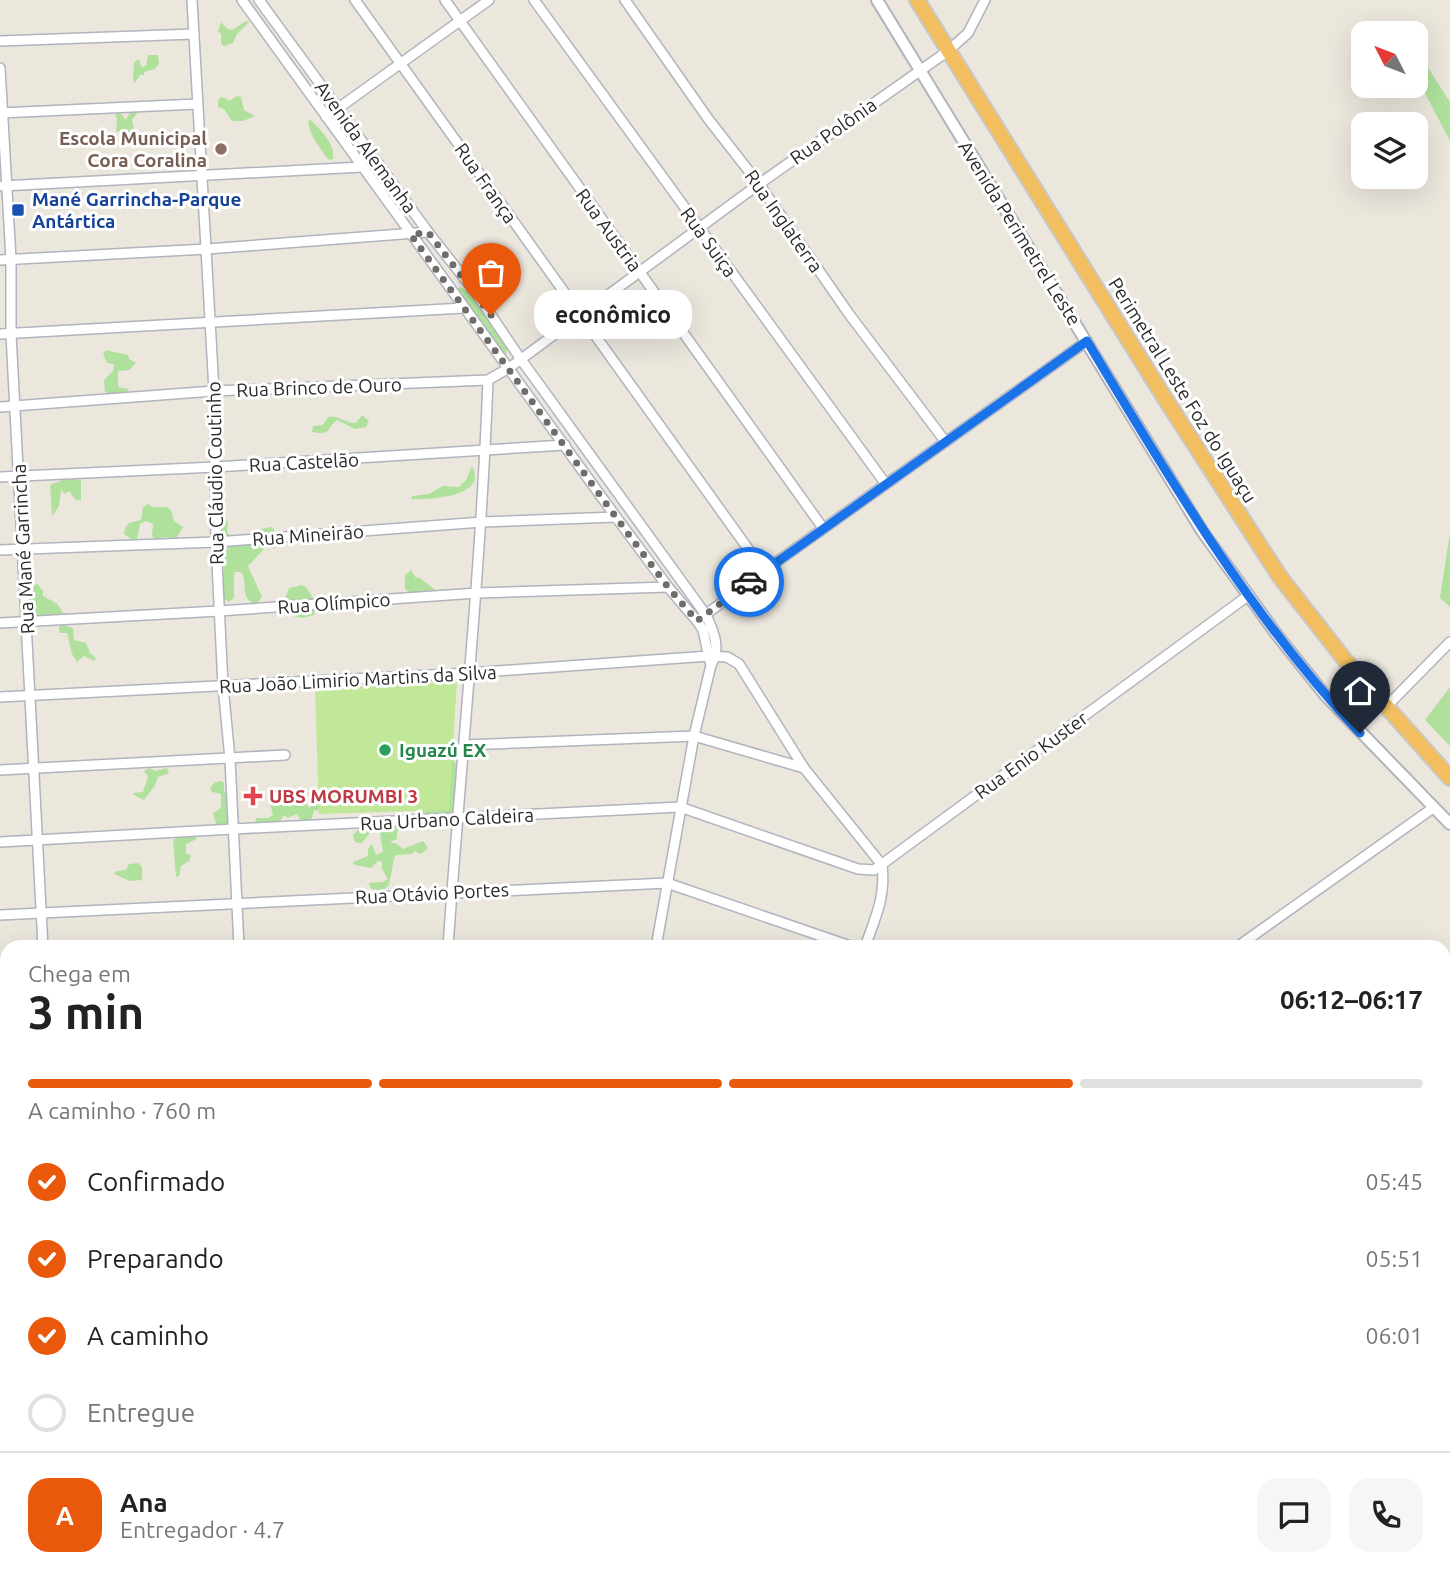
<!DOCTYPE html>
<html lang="pt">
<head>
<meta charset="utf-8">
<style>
	:root { --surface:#fff; --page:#f6f6f6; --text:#222; --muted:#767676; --line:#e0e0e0; --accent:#ea580c }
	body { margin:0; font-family:Ubuntu,sans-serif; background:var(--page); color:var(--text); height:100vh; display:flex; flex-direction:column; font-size:26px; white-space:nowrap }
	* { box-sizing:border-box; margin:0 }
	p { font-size:23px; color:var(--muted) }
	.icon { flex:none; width:38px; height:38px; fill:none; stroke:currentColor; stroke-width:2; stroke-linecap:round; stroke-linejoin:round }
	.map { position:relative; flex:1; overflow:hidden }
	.details { position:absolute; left:0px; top:940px; width:1451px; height:653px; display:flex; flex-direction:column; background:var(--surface); border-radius:21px 21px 0 0; box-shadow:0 7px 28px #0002 }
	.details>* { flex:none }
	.needle { width:46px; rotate:312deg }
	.tools { position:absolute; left:1351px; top:21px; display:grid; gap:14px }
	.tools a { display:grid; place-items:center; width:77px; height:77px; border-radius:14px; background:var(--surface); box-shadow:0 7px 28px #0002; font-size:35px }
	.pin { position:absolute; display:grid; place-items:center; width:60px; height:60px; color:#fff; margin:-72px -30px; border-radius:50% 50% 50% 0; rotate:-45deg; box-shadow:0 0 7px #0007 }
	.pin .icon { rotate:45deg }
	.courier { position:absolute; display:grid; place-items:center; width:70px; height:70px; margin:-35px; border:5px solid #1a73e8; border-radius:50%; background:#fff; color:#222; box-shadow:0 2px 9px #0007 }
	.bubble { position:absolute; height:49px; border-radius:21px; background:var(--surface); box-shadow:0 7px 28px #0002; font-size:23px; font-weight:700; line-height:49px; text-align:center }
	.head em { font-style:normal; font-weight:700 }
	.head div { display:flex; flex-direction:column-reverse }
	.head { display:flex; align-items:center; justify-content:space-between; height:119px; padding:0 28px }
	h1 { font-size:46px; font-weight:700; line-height:52px }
	.bar { display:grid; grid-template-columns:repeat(4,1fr); gap:10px 7px; align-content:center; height:84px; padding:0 28px }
	.bar i { height:9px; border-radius:5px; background:var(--line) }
	.bar .selected { background:var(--accent) }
	.bar p { grid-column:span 4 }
	.line { display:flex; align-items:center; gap:18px; padding:0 28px; border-top:2px solid var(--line) }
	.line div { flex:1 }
	.round { display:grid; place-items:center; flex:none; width:74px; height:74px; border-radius:21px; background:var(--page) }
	ol { padding:0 28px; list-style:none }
	li { display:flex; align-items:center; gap:21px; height:77px }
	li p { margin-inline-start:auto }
	li .icon { padding:7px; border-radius:50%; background:var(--accent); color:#fff; stroke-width:4 }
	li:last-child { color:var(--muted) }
	li i { width:38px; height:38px; border:4px solid var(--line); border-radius:50% }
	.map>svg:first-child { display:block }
	.green { fill:#afe19c }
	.pitch { fill:#c1e898 }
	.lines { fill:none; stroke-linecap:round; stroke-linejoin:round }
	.minor-casing { stroke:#b1b3be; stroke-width:12 }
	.tertiary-casing { stroke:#b1b3be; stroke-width:14 }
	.secondary-casing { stroke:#b1b3be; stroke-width:16 }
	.trunk-casing { stroke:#c8c8c8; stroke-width:18 }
	.minor { stroke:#fff; stroke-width:9 }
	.tertiary { stroke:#fff; stroke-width:10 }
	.secondary { stroke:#fff; stroke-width:12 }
	.trunk { stroke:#f2be5f; stroke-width:14 }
	.done { stroke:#6f6d69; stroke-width:7; stroke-dasharray:0 12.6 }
	.route { stroke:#1a73e8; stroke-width:9 }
	.education-dot { fill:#8d6e63; stroke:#fff; stroke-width:2.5 }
	.transit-dot { fill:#1a4fb4; stroke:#fff; stroke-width:2.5 }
	.leisure-dot { fill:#2e9e5b; stroke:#fff; stroke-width:2.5 }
	.health-dot { fill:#e0444e; stroke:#fff; stroke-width:2.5 }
	.labels { text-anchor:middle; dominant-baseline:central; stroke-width:6; stroke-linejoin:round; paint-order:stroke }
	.street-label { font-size:19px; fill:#2b2b2b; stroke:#fff }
	.education-label { font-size:19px; font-weight:bold; fill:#785e54; stroke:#fff; text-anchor:end }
	.transit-label { font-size:19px; font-weight:bold; fill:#164399; stroke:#fff; text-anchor:start }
	.leisure-label { font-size:19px; font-weight:bold; fill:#27864d; stroke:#fff; text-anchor:start }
	.health-label { font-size:19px; font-weight:bold; fill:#be3a42; stroke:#fff; text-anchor:start }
</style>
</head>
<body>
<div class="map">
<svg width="1450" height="1592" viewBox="0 0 1450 1592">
	<rect width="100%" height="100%" fill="#ece7dd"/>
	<g class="green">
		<polygon points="246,21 249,22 237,34 233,43 224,46 221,44 221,34 218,31 221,22 226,28 232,30"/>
		<polygon points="1416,49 1450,102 1450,141 1416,76"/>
		<polygon points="148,55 158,55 159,64 155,69 144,72 144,75 140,75 135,83 133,79 134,63 138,59 140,61 141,67 146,66"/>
		<polygon points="237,96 241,97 244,110 255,116 243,121 232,121 224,109 218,107 218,100 221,97 227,99 229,101"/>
		<polygon points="132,108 137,109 138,112 132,120 134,129 127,134 123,130 116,132 117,119 115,115 120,113 126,120"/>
		<path d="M311 120C320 130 336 144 333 159L330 160 327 158C319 147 309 134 308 121Z"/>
		<polygon points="460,287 471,294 481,311 502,337 507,349 506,356 455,291"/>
		<polygon points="106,350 128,355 129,359 136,363 129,370 118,371 118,387 129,389 125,395 111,395 105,392 104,380 113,371 114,364 107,363 103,354"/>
		<path d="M362 415 369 421 366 427 355 429 337 420C326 429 331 436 312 432L313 426 323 425 328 417C339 415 345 423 356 423Z"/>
		<path d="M472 466C489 497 429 500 411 499L412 496 429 494 443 486 459 487 466 480Z"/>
		<polygon points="66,479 81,480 81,500 76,500 69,491 65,494 61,490 59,506 52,517 50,485"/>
		<polygon points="148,504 152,507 167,507 171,510 174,521 183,527 176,539 165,537 155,539 152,536 153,524 146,521 140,524 137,539 131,539 124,534 125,528 129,523 141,520 143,507"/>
		<path d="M224 513 228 522 227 533 236 539 253 536 261 529 271 527 274 529V536L279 541 280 544 275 548H265L248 566 262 597 256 605C238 597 249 584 241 572H235L234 575V598L229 602 224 599C222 585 223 555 229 542L220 532 219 515Z"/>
		<polygon points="1450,532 1450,607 1440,598"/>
		<path d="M411 570 416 578 419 577C426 584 433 586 439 595L436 600 412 594 405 589V575Z"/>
		<path d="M37 583 43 591V596C51 601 59 602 62 612L69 615 34 618 35 611C28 604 29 589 37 583Z"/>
		<path d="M302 585C312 591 317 605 314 615L303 618 293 616 284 601 289 588Z"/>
		<polygon points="63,625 73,628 74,640 86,643 90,653 96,658 94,661 84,656 77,662 72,654 67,633 59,633 59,626"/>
		<polygon points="1450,687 1450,746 1425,720"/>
		<path d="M452 759 457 765 456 809 454 812 446 813 445 821 439 825C427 823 422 821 420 808Z"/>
		<polygon points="149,768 156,771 167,768 169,773 158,777 154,787 144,800 134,795 133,793 143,792 148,777 144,771"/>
		<polygon points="221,781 224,783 224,791 228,796 227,827 217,827 213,813 221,808 221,794 212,792 210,788 215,782"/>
		<polygon points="278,790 283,800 290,798 296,790 299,792 309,808 314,802 320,802 321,811 314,810 311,822 302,823 297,814 287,818 285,815 282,817 280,825 255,824 256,818 268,818 273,815 268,796 271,791"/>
		<polygon points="395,824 402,824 405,828 397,831 397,839 390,842 397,844 403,849 423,841 428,848 421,854 414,851 412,854 396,855 394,858 389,885 382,891 371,889 369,883 383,882 388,879 382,869 382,862 378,861 371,868 355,865 353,862 368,856 368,849 372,844 376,855 383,852 380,833 375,833 373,829 362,843 357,843 354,840 353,835 358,830 364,830 377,825 386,828 389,831"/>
		<polygon points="179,835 194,835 197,839 186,844 186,854 191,855 189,861 181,866 179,876 176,877 173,841"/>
		<polygon points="138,863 142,867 142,880 130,881 114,874 117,871 126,870 129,864"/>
		<polygon points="1229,1586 1336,1586 1343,1592 1237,1592"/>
	</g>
	<polygon class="pitch" points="457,681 449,810 319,814 315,689"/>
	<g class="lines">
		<g class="minor-casing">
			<g id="minor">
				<polyline points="192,0 214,391 216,542 223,686 230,759 239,947"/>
				<polyline points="242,0 616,517 668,587 697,621 703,630 710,662"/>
				<path d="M259 0 428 232 476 293 520 358 706 615C714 632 721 648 711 665L694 736 656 947"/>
				<polyline points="355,0 764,571"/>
				<polyline points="445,0 823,528"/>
				<path d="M534 0C650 162 767 323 885 483"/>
				<polyline points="625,0 709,120 759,184 849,314 945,441"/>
				<polyline points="0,41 194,34"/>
				<polyline points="0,68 11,259 11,334 43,947"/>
				<polyline points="0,113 197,104"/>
				<polyline points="326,117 489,0"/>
				<polyline points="2,186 362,167"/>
				<polyline points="0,260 207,249 428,232"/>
				<polyline points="0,334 464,308"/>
				<polyline points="0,407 214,391 488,380 509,368 759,184 948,51 968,33 985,0"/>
				<polyline points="0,477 215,467 565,445"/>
				<polyline points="0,550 216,542 482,522 616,517"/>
				<polyline points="701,618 764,571 1087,341"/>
				<polyline points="0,623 219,611 477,593 668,587"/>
				<polyline points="0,697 469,673 709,656 727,657 739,664 804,768 882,865"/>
				<polyline points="1386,707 1450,642"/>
				<polyline points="464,745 694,736 804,768"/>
				<polyline points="0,770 285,755"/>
				<polyline points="0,842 233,829 680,807 858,869 874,870 1249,595"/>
				<polyline points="0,915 667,883 853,947"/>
				<path d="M448 947C461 758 481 570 488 380"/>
				<path d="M865 947C875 918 886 897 882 865"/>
				<polyline points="1237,947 1433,808"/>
				<polyline points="0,988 7,987"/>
				<polyline points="0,1059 7,1059"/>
				<polyline points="1444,1201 1450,1194"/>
				<polyline points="0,1226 7,1225"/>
				<polyline points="0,1298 7,1297"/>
				<polyline points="0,1371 7,1371"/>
				<polyline points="1444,1414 1450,1407"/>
				<polyline points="0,1441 7,1441"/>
				<polyline points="0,1516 7,1516"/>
				<polyline points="76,1586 77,1592"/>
				<polyline points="271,1586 271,1592"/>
				<polyline points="621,1586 639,1592"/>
				<polyline points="796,1586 803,1592"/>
				<polyline points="904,1586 911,1592"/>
				<polyline points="1012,1586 1020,1592"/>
				<polyline points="1121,1586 1128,1592"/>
				<polyline points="1227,1586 1234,1592"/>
				<polyline points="0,1589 58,1586"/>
				<polyline points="531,1592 533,1586"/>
				<polyline points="759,1592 762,1586"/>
				<polyline points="1088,1592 1094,1586"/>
			</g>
		</g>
		<g class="tertiary-casing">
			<polyline id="tertiary" points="877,0 1202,531 1277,635 1325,695 1450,824"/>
		</g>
		<g class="secondary-casing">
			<g id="secondary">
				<polyline points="0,1136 7,1135"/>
				<polyline points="0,1152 7,1152"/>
				<polyline points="1338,1586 1345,1592"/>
				<polyline points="1360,1586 1367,1592"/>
			</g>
		</g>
		<g class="trunk-casing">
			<polyline id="trunk" points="917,0 1164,397 1280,577 1345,660 1450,778"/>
		</g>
		<use href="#minor" class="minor"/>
		<use href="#tertiary" class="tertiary"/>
		<use href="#secondary" class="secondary"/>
		<use href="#trunk" class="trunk"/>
	</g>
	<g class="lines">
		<polyline class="done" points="491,315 428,232 411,235 629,535 668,587 697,621 749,582"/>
		<path class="route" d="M749 582 1087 341C1169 478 1251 617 1360 733"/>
	</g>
	<circle class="education-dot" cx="221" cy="149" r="7"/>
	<rect class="transit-dot" x="11" y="203" width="14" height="14" rx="3.5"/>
	<circle class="leisure-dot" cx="385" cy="750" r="7"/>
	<path class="health-dot" d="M249.5 785.5h7v7h7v7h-7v7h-7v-7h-7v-7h7z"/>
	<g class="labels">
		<g class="street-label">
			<text transform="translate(833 131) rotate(-35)">Rua Polônia</text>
			<text transform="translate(366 147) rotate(54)">Avenida Alemanha</text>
			<text transform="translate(486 183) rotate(55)">Rua França</text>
			<text transform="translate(784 221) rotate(55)">Rua Inglaterra</text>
			<text transform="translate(609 230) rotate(54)">Rua Austria</text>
			<text transform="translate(1020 233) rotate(58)">Avenida Perimetrel Leste</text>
			<text transform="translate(709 242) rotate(54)">Rua Suiça</text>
			<text transform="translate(319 387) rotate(-2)">Rua Brinco de Ouro</text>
			<text transform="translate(1183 390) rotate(58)">Perimetral Leste Foz do Iguaçu</text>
			<text transform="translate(304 462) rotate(-3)">Rua Castelão</text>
			<text transform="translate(215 473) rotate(-91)">Rua Cláudio Coutinho</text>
			<text transform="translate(308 535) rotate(-4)">Rua Mineirão</text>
			<text transform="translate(23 549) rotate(-93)">Rua Mané Garrincha</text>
			<text transform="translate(334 603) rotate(-4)">Rua Olímpico</text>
			<text transform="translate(358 679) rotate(-3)">Rua João Limirio Martins da Silva</text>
			<text transform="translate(1031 755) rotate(-36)">Rua Enio Kuster</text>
			<text transform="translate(447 819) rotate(-3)">Rua Urbano Caldeira</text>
			<text transform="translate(432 893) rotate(-3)">Rua Otávio Portes</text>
		</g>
		<g class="education-label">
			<text x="207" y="138">Escola Municipal<tspan x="207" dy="22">Cora Coralina</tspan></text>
		</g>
		<g class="transit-label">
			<text x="32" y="199">Mané Garrincha-Parque<tspan x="32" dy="22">Antártica</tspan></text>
		</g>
		<g class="leisure-label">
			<text x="399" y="750">Iguazú EX</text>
		</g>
		<g class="health-label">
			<text x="269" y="796">UBS MORUMBI 3</text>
		</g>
	</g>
</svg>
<div class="tools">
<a><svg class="needle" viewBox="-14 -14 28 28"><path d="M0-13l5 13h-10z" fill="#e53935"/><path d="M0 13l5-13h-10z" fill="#767676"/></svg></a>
<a><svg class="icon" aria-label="layers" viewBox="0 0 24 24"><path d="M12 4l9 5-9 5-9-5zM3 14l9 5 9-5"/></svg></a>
</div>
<div class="pin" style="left:491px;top:315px;background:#ea580c"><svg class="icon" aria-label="bag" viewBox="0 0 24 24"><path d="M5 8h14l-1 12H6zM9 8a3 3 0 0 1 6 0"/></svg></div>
<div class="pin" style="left:1360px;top:733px;background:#1f2937"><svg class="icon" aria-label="home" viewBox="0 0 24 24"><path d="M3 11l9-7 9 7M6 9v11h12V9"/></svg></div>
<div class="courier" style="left:749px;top:582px"><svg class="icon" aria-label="car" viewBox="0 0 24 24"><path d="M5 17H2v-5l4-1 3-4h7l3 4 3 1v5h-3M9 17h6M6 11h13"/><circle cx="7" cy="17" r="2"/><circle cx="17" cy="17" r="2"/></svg></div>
<div class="bubble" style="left:534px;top:290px;width:158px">econômico</div>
<section class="details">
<div class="head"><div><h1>3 min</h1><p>Chega em</p></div><em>06:12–06:17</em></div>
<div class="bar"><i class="selected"></i><i class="selected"></i><i class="selected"></i><i></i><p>A caminho · 760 m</p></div>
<ol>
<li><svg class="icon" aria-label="check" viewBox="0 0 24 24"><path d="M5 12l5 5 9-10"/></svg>Confirmado<p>05:45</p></li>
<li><svg class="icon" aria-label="check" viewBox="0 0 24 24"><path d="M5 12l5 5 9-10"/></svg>Preparando<p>05:51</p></li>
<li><svg class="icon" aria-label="check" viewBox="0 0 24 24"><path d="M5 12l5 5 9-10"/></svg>A caminho<p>06:01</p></li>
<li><i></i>Entregue</li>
</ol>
<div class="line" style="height:126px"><b class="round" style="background:var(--accent);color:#fff">A</b><div><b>Ana</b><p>Entregador · 4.7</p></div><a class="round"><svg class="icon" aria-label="chat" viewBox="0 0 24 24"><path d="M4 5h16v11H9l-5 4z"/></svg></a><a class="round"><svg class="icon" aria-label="phone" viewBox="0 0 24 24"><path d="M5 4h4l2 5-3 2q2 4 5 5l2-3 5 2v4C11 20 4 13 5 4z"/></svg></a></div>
</section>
</div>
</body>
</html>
